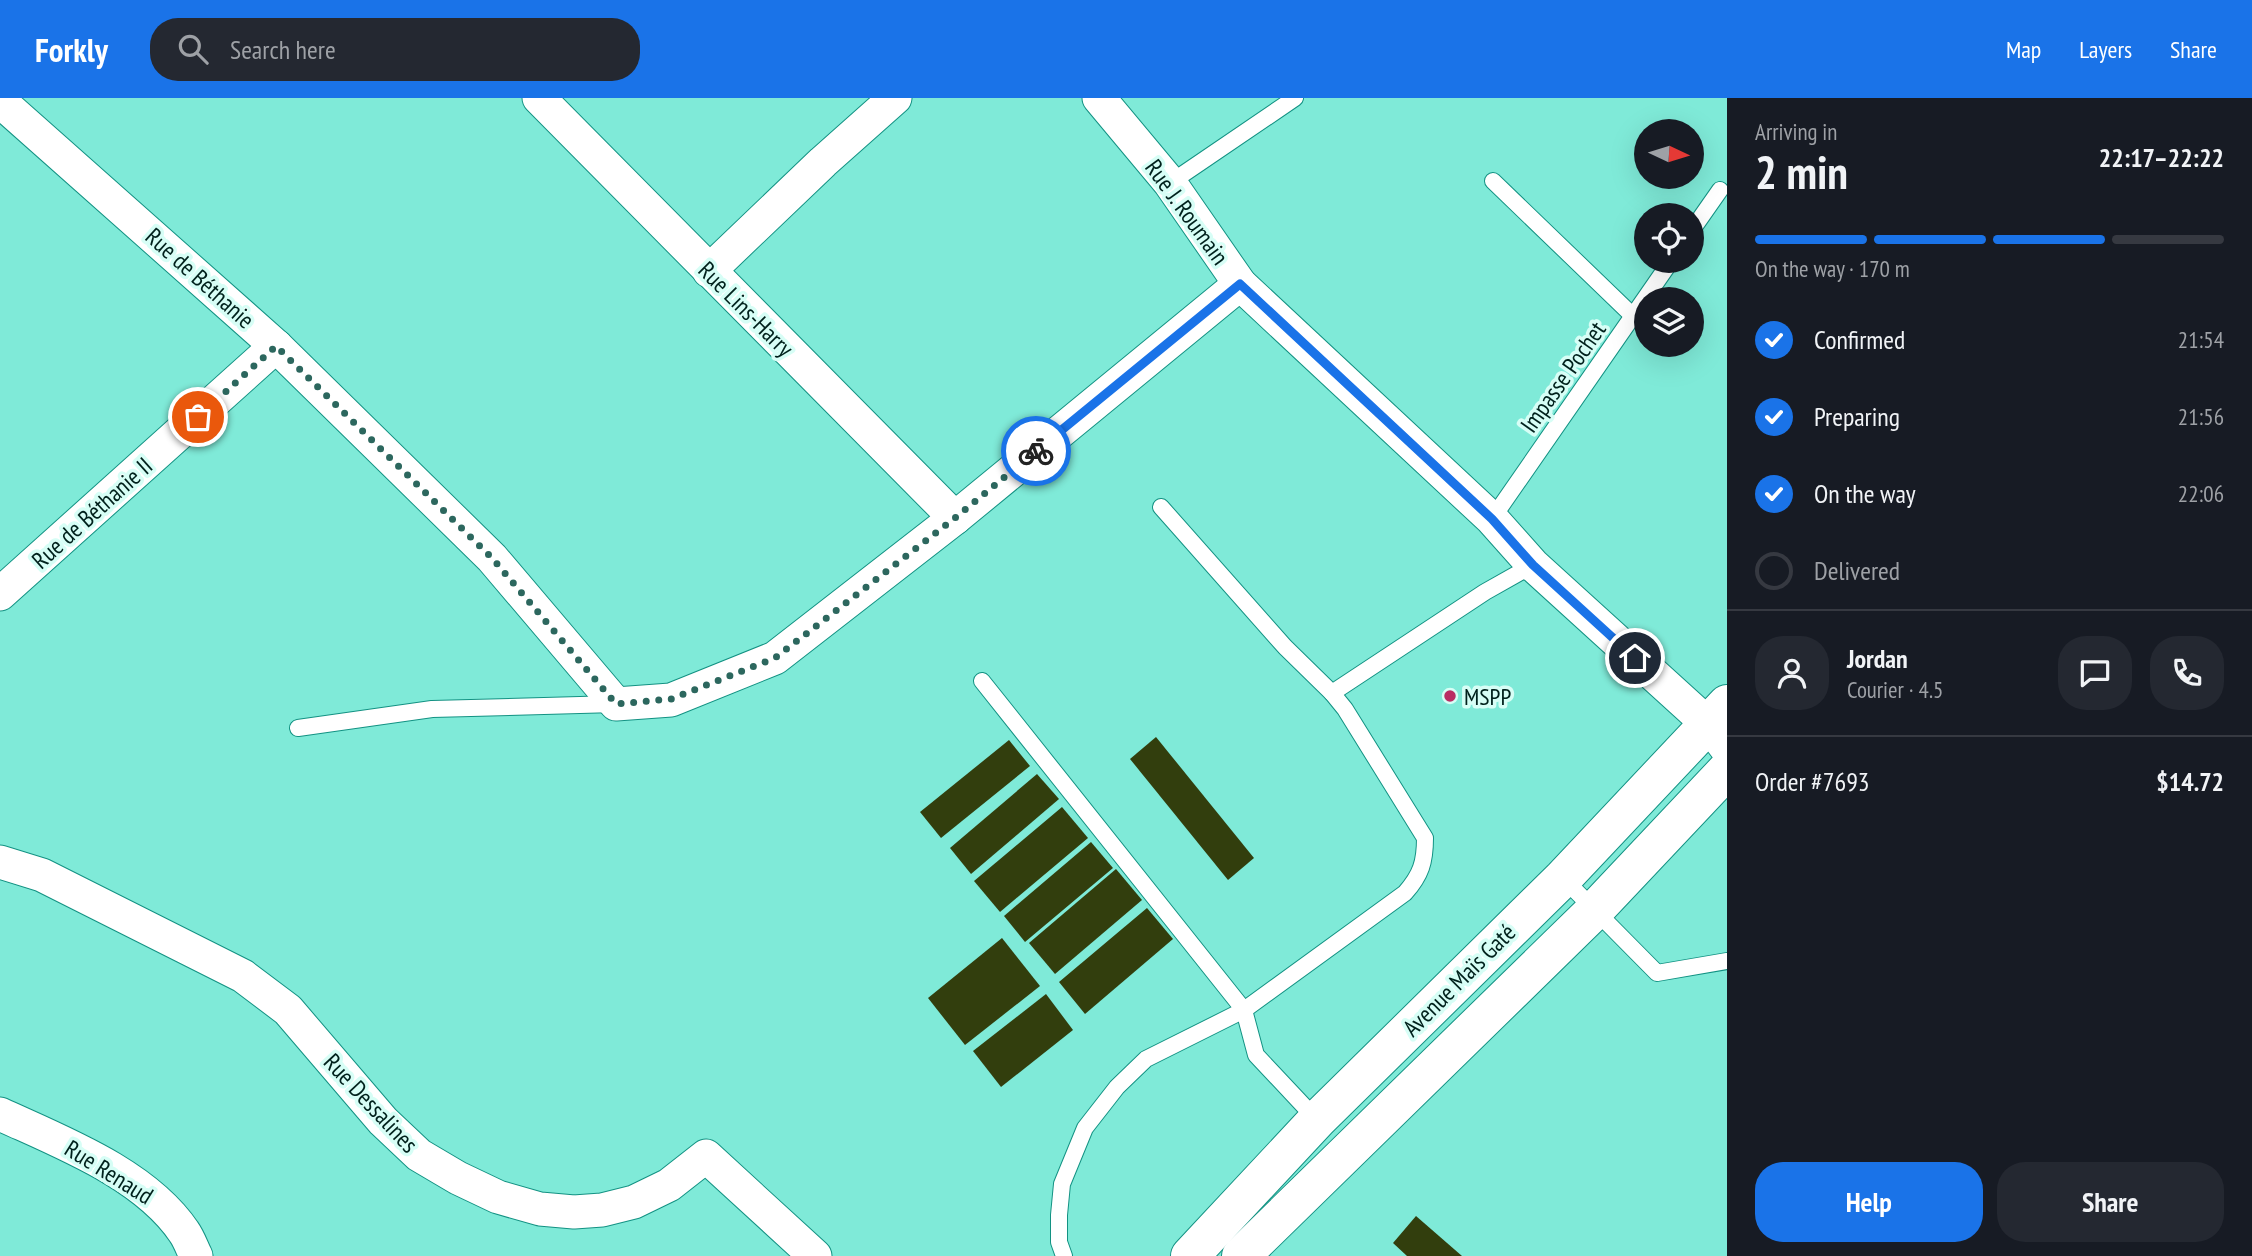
<!DOCTYPE html>
<html lang="en">
<head>
<meta charset="utf-8">
<style>
	:root { --surface:#171b24; --page:#242831; --text:#f1f3f6; --muted:#9ea1a6; --line:#363941; --accent:#1a73e8 }
	body { margin:0; font-family:"PT Sans Narrow",sans-serif; background:var(--page); color:var(--text); height:100vh; display:flex; flex-direction:column; font-size:26px; white-space:nowrap }
	* { box-sizing:border-box; margin:0 }
	p { font-size:23px; color:var(--muted) }
	.icon { flex:none; width:38px; height:38px; fill:none; stroke:currentColor; stroke-width:2; stroke-linecap:round; stroke-linejoin:round }
	.map { position:relative; flex:1; overflow:hidden }
	.drawer { display:flex; flex-direction:column; background:var(--surface); width:525px }
	.drawer>* { flex:none }
	.needle { width:46px; rotate:94deg }
	.fabs { position:absolute; left:1634px; top:21px; display:grid; gap:14px }
	.fabs a { display:grid; place-items:center; width:70px; height:70px; border-radius:50%; background:var(--surface); box-shadow:0 7px 28px #0002; font-size:35px }
	.pin { position:absolute; display:grid; place-items:center; width:60px; height:60px; color:#fff; margin:-30px; border:4px solid #fff; border-radius:50%; box-shadow:0 2px 7px #0007 }
	.courier { position:absolute; display:grid; place-items:center; width:70px; height:70px; margin:-35px; border:5px solid #1a73e8; border-radius:50%; background:#fff; color:#222; box-shadow:0 2px 9px #0007 }
	.overview em { font-style:normal; font-weight:600 }
	.overview div { display:flex; flex-direction:column-reverse }
	.overview { display:flex; align-items:center; justify-content:space-between; height:119px; padding:0 28px }
	h1 { font-size:46px; font-weight:600; line-height:52px }
	.bar { display:grid; grid-template-columns:repeat(4,1fr); gap:10px 7px; align-content:center; height:84px; padding:0 28px }
	.bar i { height:9px; border-radius:5px; background:var(--line) }
	.bar .selected { background:var(--accent) }
	.bar p { grid-column:span 4 }
	.line { display:flex; align-items:center; gap:18px; padding:0 28px; border-top:2px solid var(--line) }
	.line div { flex:1 }
	.round { display:grid; place-items:center; flex:none; width:74px; height:74px; border-radius:28px; background:var(--page) }
	ol { padding:0 28px; list-style:none }
	li { display:flex; align-items:center; gap:21px; height:77px }
	li p { margin-inline-start:auto }
	li .icon { padding:7px; border-radius:50%; background:var(--accent); color:#fff; stroke-width:4 }
	li:last-child { color:var(--muted) }
	li i { width:38px; height:38px; border:4px solid var(--line); border-radius:50% }
	.cta { display:flex; gap:14px; margin-top:auto; padding:14px 28px }
	.cta a { flex:1; height:80px; border-radius:28px; background:var(--accent); color:#fff; font-size:28px; font-weight:600; line-height:80px; text-align:center }
	.cta a+a { background:var(--page); color:var(--text) }
	header { display:flex; align-items:center; gap:42px; box-sizing:border-box; height:98px; padding:0 35px; background:var(--accent); color:#fff }
	header strong { font-size:33px }
	nav { display:flex; gap:38px; margin-inline-start:auto; font-size:24px }
	.search { width:490px; height:63px; background:var(--page); display:flex; align-items:center; gap:18px; box-sizing:border-box; padding:0 24px; border-radius:28px; color:var(--muted); font-size:26px }
	main { display:flex; flex:1; min-height:0 }
	.map>svg:first-child { display:block }
	.building { fill:#323e0d }
	.lines { fill:none; stroke-linecap:round; stroke-linejoin:round }
	.service-casing { stroke:#139283; stroke-width:18 }
	.minor-casing { stroke:#139283; stroke-width:35 }
	.secondary-casing { stroke:#139283; stroke-width:40 }
	.service { stroke:#fff; stroke-width:16 }
	.minor { stroke:#fff; stroke-width:33 }
	.secondary { stroke:#fff; stroke-width:38 }
	.done { stroke:#2c675e; stroke-width:7; stroke-dasharray:0 12.6 }
	.route { stroke:#1a73e8; stroke-width:9 }
	.poi-dot { fill:#b92d64; stroke:#d7fef6; stroke-width:2.5 }
	.labels { text-anchor:middle; dominant-baseline:central; stroke-width:7; stroke-linejoin:round; paint-order:stroke }
	.street-label { font-size:24px; fill:#00211c; stroke:#d7fef6 }
	.poi-label { font-size:24px; fill:#00211c; stroke:#d7fef6; text-anchor:start }
</style>
</head>
<body>
<header>
<strong>Forkly</strong>
<div class="search"><svg class="icon" aria-label="search" viewBox="0 0 24 24"><circle cx="10" cy="10" r="6"/><path d="M15 15l6 6"/></svg>Search here</div>
<nav><a>Map</a><a>Layers</a><a>Share</a></nav>
</header>
<main>
<div class="map">
<svg width="1727" height="1158" viewBox="0 0 1727 1158">
	<rect width="100%" height="100%" fill="#7fead8"/>
	<g class="building">
		<polygon points="1156,639 1254,760 1228,782 1130,661"/>
		<polygon points="1009,642 1030,668 941,740 920,714"/>
		<polygon points="1037,676 1059,701 971,776 950,750"/>
		<polygon points="1062,709 1088,740 1000,814 974,783"/>
		<polygon points="1091,744 1113,770 1025,844 1004,818"/>
		<polygon points="1116,771 1142,802 1055,876 1029,845"/>
		<polygon points="1147,810 1173,841 1085,916 1059,884"/>
		<polygon points="1002,840 1040,888 965,947 928,900"/>
		<polygon points="1046,896 1073,932 1001,989 973,953"/>
		<polygon points="1416,1118 1462,1158 1407,1158 1393,1145"/>
	</g>
	<g class="lines">
		<g class="service-casing">
			<g id="service">
				<polyline points="1493,83 1633,218"/>
				<polyline points="1170,85 1295,0"/>
				<polyline points="1692,132 1720,92"/>
				<polyline points="1161,409 1285,549 1332,595 1485,494 1533,467"/>
				<polyline points="1492,421 1671,163"/>
				<polyline points="982,583 1244,912 1256,957 1317,1022"/>
				<polyline points="298,630 432,611 616,606"/>
				<polyline points="1563,780 1657,875 1727,863"/>
				<path d="M1064 1158 1059 1144V1117L1062 1086 1085 1030 1117 989 1146 961 1244 912 1405 795C1421 777 1425 764 1425 740L1345 611 1332 595"/>
			</g>
		</g>
		<g class="minor-casing">
			<g id="minor">
				<polyline points="539,0 955,420"/>
				<polyline points="1099,0 1170,85 1240,186 1492,421 1533,467 1708,626 1727,651"/>
				<polyline points="0,3 276,248 492,460 616,606 671,602 775,560 955,420 1240,186"/>
				<polyline points="709,173 823,64 895,0"/>
				<polyline points="0,496 276,248"/>
				<polyline points="0,764 42,777 243,878 288,912 383,1023 419,1057 458,1080 498,1099 540,1111 574,1114 602,1112 634,1104 669,1087 706,1058 815,1158"/>
				<path d="M0 1016C61 1044 145 1076 184 1134 189 1141 192 1150 196 1158"/>
			</g>
		</g>
		<g class="secondary-casing">
			<g id="secondary">
				<polyline points="1190,1158 1317,1022 1563,780 1727,606"/>
				<polyline points="1241,1158 1594,813 1727,672"/>
			</g>
		</g>
		<use href="#service" class="service"/>
		<use href="#minor" class="minor"/>
		<use href="#secondary" class="secondary"/>
	</g>
	<g class="lines">
		<polyline class="done" points="198,319 276,248 492,460 616,606 671,601 775,560 955,420 1036,353"/>
		<polyline class="route" points="1036,353 1240,186 1492,421 1533,467 1635,560"/>
	</g>
	<circle class="poi-dot" cx="1450" cy="598" r="7"/>
	<g class="labels">
		<g class="street-label">
			<text transform="translate(1187 114) rotate(54)">Rue J. Roumain</text>
			<text transform="translate(200 180) rotate(42)">Rue de Béthanie</text>
			<text transform="translate(746 211) rotate(45)">Rue Lins-Harry</text>
			<text transform="translate(1563 279) rotate(-55)">Impasse Pochet</text>
			<text transform="translate(92 415) rotate(-42)">Rue de Béthanie II</text>
			<text transform="translate(1459 882) rotate(-45)">Avenue Maïs Gaté</text>
			<text transform="translate(371 1005) rotate(47)">Rue Dessalines</text>
			<text transform="translate(109 1074) rotate(32)">Rue Renaud</text>
		</g>
		<g class="poi-label">
			<text x="1464" y="598">MSPP</text>
		</g>
	</g>
</svg>
<div class="fabs">
<a><svg class="needle" viewBox="-14 -14 28 28"><path d="M0-13l5 13h-10z" fill="#e53935"/><path d="M0 13l5-13h-10z" fill="#9ea1a6"/></svg></a>
<a><svg class="icon" aria-label="locate" viewBox="0 0 24 24"><circle cx="12" cy="12" r="6"/><path d="M12 2v4M12 18v4M2 12h4M18 12h4"/></svg></a>
<a><svg class="icon" aria-label="layers" viewBox="0 0 24 24"><path d="M12 4l9 5-9 5-9-5zM3 14l9 5 9-5"/></svg></a>
</div>
<div class="pin" style="left:198px;top:319px;background:#ea580c"><svg class="icon" aria-label="bag" viewBox="0 0 24 24"><path d="M5 8h14l-1 12H6zM9 8a3 3 0 0 1 6 0"/></svg></div>
<div class="pin" style="left:1635px;top:560px;background:#1f2937"><svg class="icon" aria-label="home" viewBox="0 0 24 24"><path d="M3 11l9-7 9 7M6 9v11h12V9"/></svg></div>
<div class="courier" style="left:1036px;top:353px"><svg class="icon" aria-label="bike" viewBox="0 0 24 24"><circle cx="6" cy="16" r="4"/><circle cx="18" cy="16" r="4"/><path d="M6 16l4-8h5l3 8M10 8l3 8H6M13 5h3"/></svg></div>
</div>
<section class="drawer">
<div class="overview"><div><h1>2 min</h1><p>Arriving in</p></div><em>22:17–22:22</em></div>
<div class="bar"><i class="selected"></i><i class="selected"></i><i class="selected"></i><i></i><p>On the way · 170 m</p></div>
<ol>
<li><svg class="icon" aria-label="check" viewBox="0 0 24 24"><path d="M5 12l5 5 9-10"/></svg>Confirmed<p>21:54</p></li>
<li><svg class="icon" aria-label="check" viewBox="0 0 24 24"><path d="M5 12l5 5 9-10"/></svg>Preparing<p>21:56</p></li>
<li><svg class="icon" aria-label="check" viewBox="0 0 24 24"><path d="M5 12l5 5 9-10"/></svg>On the way<p>22:06</p></li>
<li><i></i>Delivered</li>
</ol>
<div class="line" style="height:126px"><a class="round"><svg class="icon" aria-label="person" viewBox="0 0 24 24"><circle cx="12" cy="8" r="4"/><path d="M4 21q1-7 8-7t8 7"/></svg></a><div><b>Jordan</b><p>Courier · 4.5</p></div><a class="round"><svg class="icon" aria-label="chat" viewBox="0 0 24 24"><path d="M4 5h16v11H9l-5 4z"/></svg></a><a class="round"><svg class="icon" aria-label="phone" viewBox="0 0 24 24"><path d="M5 4h4l2 5-3 2q2 4 5 5l2-3 5 2v4C11 20 4 13 5 4z"/></svg></a></div>
<div class="line" style="height:91px"><div>Order #7693</div><b>$14.72</b></div>
<div class="cta"><a>Help</a><a>Share</a></div>
</section>
</main>
</body>
</html>
